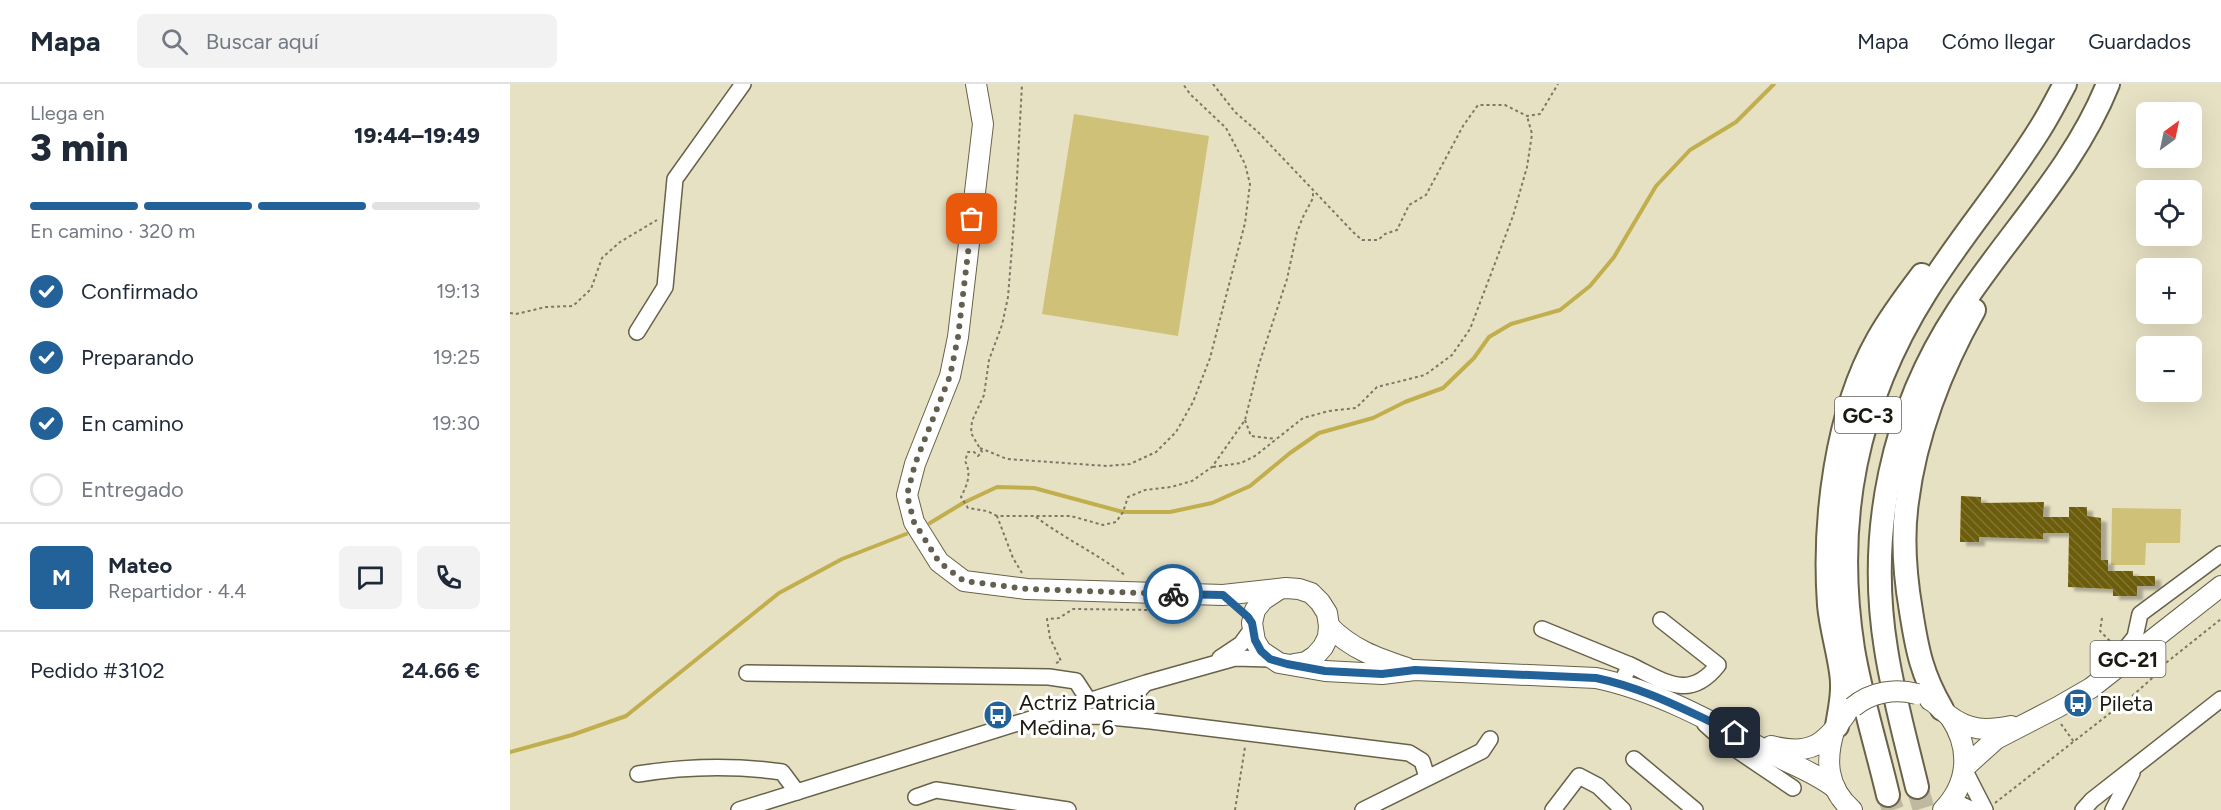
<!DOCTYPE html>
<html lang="es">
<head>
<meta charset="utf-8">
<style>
	:root { --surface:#fff; --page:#f2f2f3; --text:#1f2937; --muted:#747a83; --line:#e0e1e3; --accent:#236298 }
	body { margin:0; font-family:Figtree,sans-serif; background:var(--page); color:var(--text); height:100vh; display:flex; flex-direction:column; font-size:22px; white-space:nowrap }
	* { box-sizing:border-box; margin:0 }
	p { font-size:20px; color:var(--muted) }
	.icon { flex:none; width:33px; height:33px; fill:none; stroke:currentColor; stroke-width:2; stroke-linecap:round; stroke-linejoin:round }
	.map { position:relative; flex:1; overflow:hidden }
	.sheet { display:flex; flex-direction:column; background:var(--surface); width:510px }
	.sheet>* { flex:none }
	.needle { width:39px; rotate:33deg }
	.buttons { position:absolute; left:1626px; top:18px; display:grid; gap:12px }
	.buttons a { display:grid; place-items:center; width:66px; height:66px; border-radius:9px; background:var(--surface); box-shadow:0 6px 24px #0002; font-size:30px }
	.pin { position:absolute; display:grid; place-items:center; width:51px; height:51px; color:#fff; margin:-26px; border-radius:12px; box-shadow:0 3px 9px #0006 }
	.courier { position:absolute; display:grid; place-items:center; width:60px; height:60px; margin:-30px; border:4px solid #236298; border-radius:50%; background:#fff; color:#222; box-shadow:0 2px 8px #0007 }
	.head em { font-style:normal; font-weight:800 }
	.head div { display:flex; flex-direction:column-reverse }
	.head { display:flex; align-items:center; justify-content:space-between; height:102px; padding:0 30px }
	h1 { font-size:39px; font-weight:800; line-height:45px }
	.bar { display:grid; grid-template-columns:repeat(4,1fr); gap:9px 6px; align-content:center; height:72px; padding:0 30px }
	.bar i { height:8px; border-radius:4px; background:var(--line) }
	.bar .selected { background:var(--accent) }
	.bar p { grid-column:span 4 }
	.line { display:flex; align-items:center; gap:15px; padding:0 30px; border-top:2px solid var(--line) }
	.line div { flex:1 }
	.round { display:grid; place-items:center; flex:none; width:63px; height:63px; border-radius:9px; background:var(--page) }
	ol { padding:0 30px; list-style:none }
	li { display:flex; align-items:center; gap:18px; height:66px }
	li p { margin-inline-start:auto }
	li .icon { padding:6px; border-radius:50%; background:var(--accent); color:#fff; stroke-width:4 }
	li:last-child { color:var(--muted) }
	li i { width:33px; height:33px; border:3px solid var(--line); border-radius:50% }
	header { display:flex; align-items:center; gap:36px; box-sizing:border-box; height:84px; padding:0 30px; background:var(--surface); border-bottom:2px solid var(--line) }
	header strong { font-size:28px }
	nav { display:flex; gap:33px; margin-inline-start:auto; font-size:21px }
	.search { width:420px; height:54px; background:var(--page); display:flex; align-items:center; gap:15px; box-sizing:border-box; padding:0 21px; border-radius:9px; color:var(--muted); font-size:22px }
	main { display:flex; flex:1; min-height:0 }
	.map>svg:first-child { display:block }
	.grass { fill:#cfc178 }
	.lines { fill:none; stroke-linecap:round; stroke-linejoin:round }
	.stream { stroke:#c1ae4c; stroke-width:4 }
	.building { fill:url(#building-back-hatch); filter:url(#shadow) }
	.highway-tunnel { stroke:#beb9a0; stroke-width:22; stroke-dasharray:22 11; stroke-linecap:butt }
	.minor-casing { stroke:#676249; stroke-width:18 }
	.major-casing { stroke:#676249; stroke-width:22 }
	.highway-casing { stroke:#676249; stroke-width:26 }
	.path { stroke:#7c7865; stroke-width:2; stroke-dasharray:3 3; stroke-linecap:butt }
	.minor { stroke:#fff; stroke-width:15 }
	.major { stroke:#fff; stroke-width:20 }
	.highway { stroke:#fff; stroke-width:22 }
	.major-bridge-casing { stroke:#676249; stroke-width:22; stroke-linecap:butt }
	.major-bridge { stroke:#fff; stroke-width:20 }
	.done { stroke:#63604f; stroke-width:6; stroke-dasharray:0 10.8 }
	.route { stroke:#236298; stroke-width:8 }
	.labels { text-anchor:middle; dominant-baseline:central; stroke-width:6; stroke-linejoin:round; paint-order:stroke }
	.shield { fill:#fff; stroke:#605f58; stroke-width:1.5 }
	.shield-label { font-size:21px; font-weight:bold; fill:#1c1a10 }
	.poi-label { font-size:22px; fill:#1c1a10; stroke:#fff; text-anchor:start }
</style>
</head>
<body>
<header>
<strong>Mapa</strong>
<div class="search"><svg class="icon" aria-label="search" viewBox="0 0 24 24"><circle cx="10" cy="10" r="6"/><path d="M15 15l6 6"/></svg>Buscar aquí</div>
<nav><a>Mapa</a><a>Cómo llegar</a><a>Guardados</a></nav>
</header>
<main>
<section class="sheet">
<div class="head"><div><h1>3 min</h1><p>Llega en</p></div><em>19:44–19:49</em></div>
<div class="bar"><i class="selected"></i><i class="selected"></i><i class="selected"></i><i></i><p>En camino · 320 m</p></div>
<ol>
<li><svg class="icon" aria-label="check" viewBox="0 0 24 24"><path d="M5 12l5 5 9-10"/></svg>Confirmado<p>19:13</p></li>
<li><svg class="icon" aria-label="check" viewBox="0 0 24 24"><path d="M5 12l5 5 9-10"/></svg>Preparando<p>19:25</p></li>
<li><svg class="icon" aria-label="check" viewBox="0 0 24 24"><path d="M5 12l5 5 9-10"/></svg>En camino<p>19:30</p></li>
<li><i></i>Entregado</li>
</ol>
<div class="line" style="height:108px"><b class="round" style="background:var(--accent);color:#fff">M</b><div><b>Mateo</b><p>Repartidor · 4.4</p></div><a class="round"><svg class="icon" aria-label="chat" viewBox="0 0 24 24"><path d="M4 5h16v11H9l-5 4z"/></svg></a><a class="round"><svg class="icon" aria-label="phone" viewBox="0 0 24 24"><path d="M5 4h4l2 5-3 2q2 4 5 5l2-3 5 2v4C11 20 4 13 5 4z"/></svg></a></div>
<div class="line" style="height:78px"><div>Pedido #3102</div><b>24.66 €</b></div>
</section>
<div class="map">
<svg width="1711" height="726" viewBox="0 0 1711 726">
	<defs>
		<pattern id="building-back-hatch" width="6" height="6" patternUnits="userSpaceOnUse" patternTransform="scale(1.5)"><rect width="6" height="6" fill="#6c5d07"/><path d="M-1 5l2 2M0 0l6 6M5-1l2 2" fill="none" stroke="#807433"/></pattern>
		<filter id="shadow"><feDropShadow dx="6" dy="4" stdDeviation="1.5" flood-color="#0004"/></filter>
	</defs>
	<rect width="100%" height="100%" fill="#e7e1c4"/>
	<g class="grass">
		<polygon points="564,30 699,52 668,252 532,230"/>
		<polygon points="1602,424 1671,425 1670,459 1636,459 1635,481 1601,481"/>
	</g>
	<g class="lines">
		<g class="stream">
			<polyline points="420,439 453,419 487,403 524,404 613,428 660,428 702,419 740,402 780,369 809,349 863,334 895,318 933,304 964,274 979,253 1001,240 1050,226 1080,202 1104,173 1146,102 1180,66 1226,38 1264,0"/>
			<polyline points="0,668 62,651 116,632 269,509 332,475 396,450"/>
		</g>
	</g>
	<polygon class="building" points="1451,412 1471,413 1471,419 1534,418 1533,433 1559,433 1559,423 1577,423 1577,432 1591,434 1591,476 1598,476 1598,487 1623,487 1623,492 1645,492 1645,502 1627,502 1627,512 1603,512 1603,505 1558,503 1559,449 1533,449 1533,455 1469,453 1469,458 1450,458"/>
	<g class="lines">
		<g class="highway-tunnel">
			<polyline points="1407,703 1414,726"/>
			<polyline points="1378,711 1383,726"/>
		</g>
		<g class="minor-casing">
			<g id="minor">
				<polyline points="127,248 155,203 165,95 233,0"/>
				<polyline points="1032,545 1120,581"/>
				<polyline points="710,574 731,560 742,545"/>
				<polyline points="1603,580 1625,553 1630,530 1711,470"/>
				<polyline points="237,589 539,593 566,597 579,617"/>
				<path d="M1111 599 1120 581C1154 597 1179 618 1208 581L1151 536"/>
				<polyline points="634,601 622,614 623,624 640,636"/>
				<polyline points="551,633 590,632 641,637 899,669 912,677 917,693"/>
				<polyline points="1195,640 1215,658 1283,704"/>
				<polyline points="1124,675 1185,726"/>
				<polyline points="1454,685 1475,726"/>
				<path d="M128 690C177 682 223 681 272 688L287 708"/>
				<polyline points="406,713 426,706 558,726"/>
				<polyline points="1439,719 1450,720 1463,726"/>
				<polyline points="229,726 636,599 725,574 760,575"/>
				<polyline points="853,726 972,667 980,655"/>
				<polyline points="1043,726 1069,692 1088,702 1113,726"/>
				<polyline points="1573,726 1582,716 1711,615"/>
				<polyline points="1603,726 1622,689"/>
			</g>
		</g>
		<g class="major-casing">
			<g id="major">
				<polyline points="466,0 473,40 448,253 440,292 405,380 397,411 404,438 429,478 454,497 517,505 713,511 776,504 789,505 801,509 810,518 817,529 819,542 818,553 813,563 805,572 796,578 784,580"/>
				<path d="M768 506 753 516 745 526 742 539 745 557 751 567 769 579 815 587 872 590 905 586 1086 594C1149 607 1208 641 1264 671 1285 682 1306 689 1325 704"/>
				<path d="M819 542C841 565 867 574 897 584"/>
				<path d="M1420 616C1427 620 1432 626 1438 631 1459 647 1476 647 1501 642"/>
				<path d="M1325 644C1315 675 1316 703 1342 726"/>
				<path d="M1261 662C1300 672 1314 661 1336 630"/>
				<polyline points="1455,683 1486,655 1548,623 1581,604 1711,502"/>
				<path d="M1433 726C1459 699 1461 664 1440 633"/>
			</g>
		</g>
		<g class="highway-casing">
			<g id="highway">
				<path d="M1432 625C1412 591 1407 566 1401 527 1395 492 1392 453 1397 418 1405 352 1431 284 1464 226"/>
				<path d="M1327 642C1330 624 1334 606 1331 588 1328 566 1321 543 1319 521 1313 436 1326 329 1368 255 1381 232 1396 212 1412 191"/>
				<path d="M1407 703C1396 657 1383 611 1376 565 1357 448 1382 327 1448 227 1497 151 1564 85 1598 0"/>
				<path d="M1378 711C1367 664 1351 613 1343 565 1323 436 1346 319 1416 208 1452 150 1498 98 1533 40 1541 27 1548 13 1555 0"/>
			</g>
		</g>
		<g class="path">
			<polyline points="703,0 725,28 748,48 843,148 852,156 868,156 875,150 887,146 899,121 916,111 953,42 968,21 995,21 1017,32 1030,30 1048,0"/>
			<polyline points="0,229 6,230 36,223 63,222 81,205 92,174 110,158 147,136"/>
			<polyline points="735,336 741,352 766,355"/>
			<polyline points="470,364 497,375 597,382 620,380 646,368 666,348 683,318 700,274 735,139 740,100 735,80 716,44 680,10 673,0"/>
			<polyline points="703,383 731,379 745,372 793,334 819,327 846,324 867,303 915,291 942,271 960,245 1003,132 1017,83 1022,50 1017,32"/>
			<path d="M487 432 477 427 458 424 451 413C457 401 462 390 455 377L458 368H464L468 372 472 368 461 349 462 337 474 311 479 276 492 241 498 213 506 113 512 0"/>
			<path d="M526 433C555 455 588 470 616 492"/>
			<polyline points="512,489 503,474 487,432 561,432 593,441 606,438 613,428 618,413 635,406 661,403 682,397 702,383 735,336 749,280 777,195 787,148 793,133 803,114 803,108"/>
			<polyline points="1592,534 1590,547 1601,558"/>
			<polyline points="546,579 551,577 540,554 537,535 549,534 563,525 643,526"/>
			<polyline points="1551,640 1564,658"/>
			<polyline points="1485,719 1622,612 1649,588 1652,582 1711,535"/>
			<polyline points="725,726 735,663"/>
		</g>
		<use href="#minor" class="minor"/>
		<use href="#major" class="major"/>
		<use href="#highway" class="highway"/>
		<g class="major-bridge-casing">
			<path id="major-bridge" d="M1343 623C1361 608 1385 604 1407 610"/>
		</g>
		<use href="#major-bridge" class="major-bridge"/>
	</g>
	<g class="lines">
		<polyline class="done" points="462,135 448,253 440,292 405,380 397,411 404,438 429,478 454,497 517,505 663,510"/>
		<path class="route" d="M663 510 713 511 738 533 742 539 745 556 751 567 760 575 777 580 815 587 872 590 905 586 1086 594C1135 604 1179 628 1225 649"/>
	</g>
	<defs>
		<g id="bus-disc" transform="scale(1.5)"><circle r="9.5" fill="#236298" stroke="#fff"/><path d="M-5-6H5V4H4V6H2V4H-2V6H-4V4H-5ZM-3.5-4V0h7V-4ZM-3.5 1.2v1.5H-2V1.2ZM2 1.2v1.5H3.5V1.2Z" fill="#fff"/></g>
	</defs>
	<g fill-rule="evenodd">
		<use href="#bus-disc" x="1568" y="619"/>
		<use href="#bus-disc" x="488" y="631"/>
	</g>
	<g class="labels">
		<g class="shield">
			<rect x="1325" y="313" width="66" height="36" rx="4.5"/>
			<rect x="1580.5" y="557" width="75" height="36" rx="4.5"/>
		</g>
		<g class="shield-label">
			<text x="1358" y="331">GC-3</text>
			<text x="1618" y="575">GC-21</text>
		</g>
		<g class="poi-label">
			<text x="509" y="618">Actriz Patricia<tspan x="509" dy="25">Medina, 6</tspan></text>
			<text x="1589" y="619">Pileta</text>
		</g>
	</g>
</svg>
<div class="buttons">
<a><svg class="needle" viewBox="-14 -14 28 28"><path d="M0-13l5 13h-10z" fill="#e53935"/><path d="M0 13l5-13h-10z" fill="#747a83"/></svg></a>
<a><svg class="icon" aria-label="locate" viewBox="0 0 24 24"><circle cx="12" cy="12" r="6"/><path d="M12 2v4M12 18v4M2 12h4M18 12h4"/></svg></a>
<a>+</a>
<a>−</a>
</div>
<div class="pin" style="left:462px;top:135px;background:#ea580c"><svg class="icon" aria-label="bag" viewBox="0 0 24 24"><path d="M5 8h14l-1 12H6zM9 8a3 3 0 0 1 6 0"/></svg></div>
<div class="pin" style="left:1225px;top:649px;background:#1f2937"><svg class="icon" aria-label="home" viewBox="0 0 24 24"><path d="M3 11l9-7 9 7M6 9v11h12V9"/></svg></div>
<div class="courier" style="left:663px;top:510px"><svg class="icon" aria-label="bike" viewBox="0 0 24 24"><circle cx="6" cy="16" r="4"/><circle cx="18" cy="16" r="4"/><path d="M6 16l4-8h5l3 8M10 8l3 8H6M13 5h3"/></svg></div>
</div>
</main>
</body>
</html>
